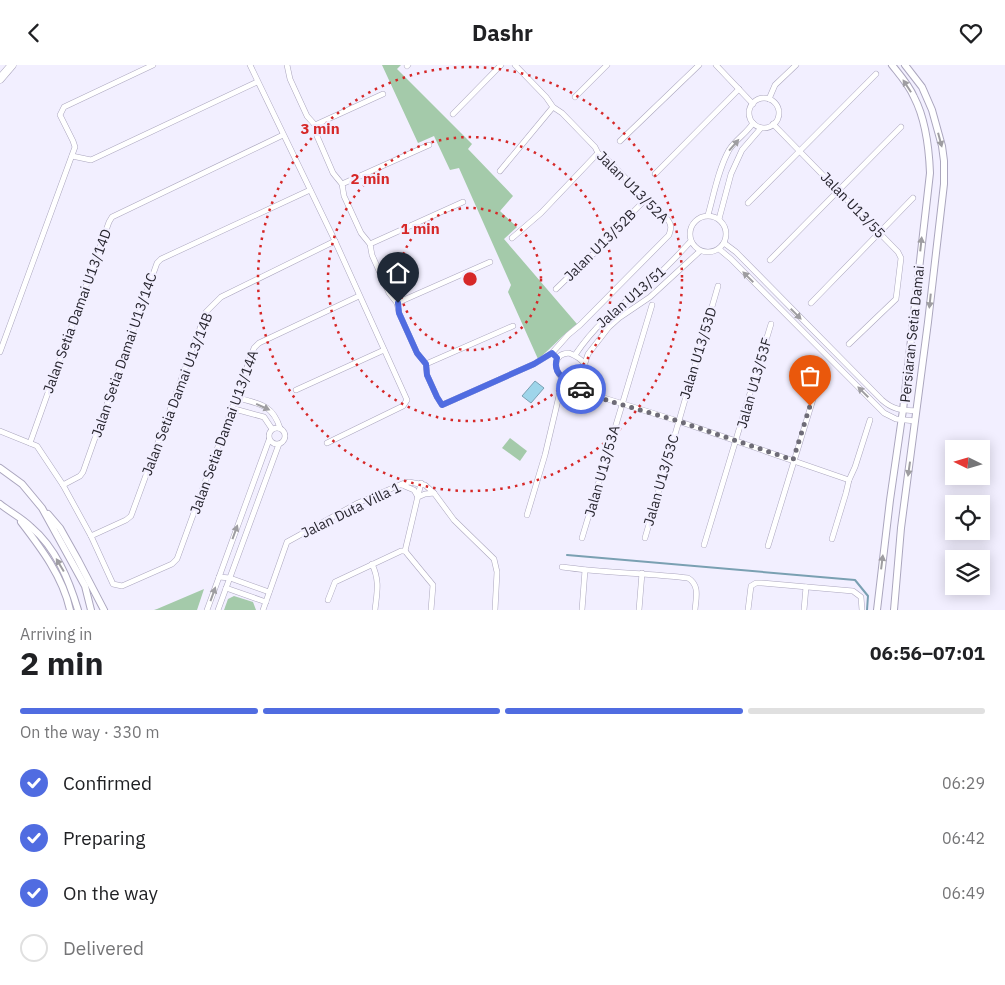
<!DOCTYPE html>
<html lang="en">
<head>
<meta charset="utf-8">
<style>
	:root { --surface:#fff; --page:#f2f2f2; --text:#202124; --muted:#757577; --line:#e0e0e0; --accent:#506ce1 }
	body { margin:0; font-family:"IBM Plex Sans",sans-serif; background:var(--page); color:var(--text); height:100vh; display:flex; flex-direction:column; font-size:19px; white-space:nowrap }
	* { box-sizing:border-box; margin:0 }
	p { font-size:16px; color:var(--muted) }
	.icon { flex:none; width:28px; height:28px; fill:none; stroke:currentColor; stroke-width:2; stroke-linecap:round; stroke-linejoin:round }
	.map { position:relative; height:545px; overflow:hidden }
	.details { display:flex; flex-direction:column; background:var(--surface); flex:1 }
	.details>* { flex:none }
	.needle { width:32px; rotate:275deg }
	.tools { position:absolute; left:945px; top:375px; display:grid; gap:10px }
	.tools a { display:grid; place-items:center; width:45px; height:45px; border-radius:0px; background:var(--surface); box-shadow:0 2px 12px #0003; font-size:25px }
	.pin { position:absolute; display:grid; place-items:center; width:42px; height:42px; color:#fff; margin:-51px -21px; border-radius:50% 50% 50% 0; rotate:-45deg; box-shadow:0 0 5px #0007 }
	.pin .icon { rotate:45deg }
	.courier { position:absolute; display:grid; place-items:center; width:50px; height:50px; margin:-25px; border:4px solid #506ce1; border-radius:50%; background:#fff; color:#222; box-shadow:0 1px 6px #0007 }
	.head em { font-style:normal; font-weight:800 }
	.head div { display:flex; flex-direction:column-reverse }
	.head { display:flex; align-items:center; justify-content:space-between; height:85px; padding:0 20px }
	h1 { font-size:32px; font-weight:800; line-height:38px }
	.bar { display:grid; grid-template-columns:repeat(4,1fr); gap:8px 5px; align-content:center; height:60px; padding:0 20px }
	.bar i { height:6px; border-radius:4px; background:var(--line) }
	.bar .active { background:var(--accent) }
	.bar p { grid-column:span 4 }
	ol { padding:0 20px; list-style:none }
	li { display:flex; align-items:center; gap:15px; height:55px }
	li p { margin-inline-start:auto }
	li .icon { padding:5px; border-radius:50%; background:var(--accent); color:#fff; stroke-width:4 }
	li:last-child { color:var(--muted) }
	li i { width:28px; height:28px; border:2px solid var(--line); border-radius:50% }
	header { display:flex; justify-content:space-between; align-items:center; height:65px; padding:0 20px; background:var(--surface); font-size:22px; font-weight:800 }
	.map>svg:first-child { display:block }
	.green { fill:#a4caaa }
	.water { fill:#9ed5ea; stroke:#7aa0b2 }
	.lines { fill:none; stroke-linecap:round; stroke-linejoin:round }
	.stream { stroke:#7aa0b2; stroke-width:2 }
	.minor-casing { stroke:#aba6be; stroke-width:6 }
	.tertiary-casing { stroke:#aba6be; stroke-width:8 }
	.trunk-casing { stroke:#aba6be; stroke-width:9 }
	.minor { stroke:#fff; stroke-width:5 }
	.tertiary { stroke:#fff; stroke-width:6 }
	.trunk { stroke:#fff; stroke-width:8 }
	.oneway { fill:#9e9da1 }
	.done { stroke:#6e6c77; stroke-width:5; stroke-dasharray:0 9 }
	.route { stroke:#506ce1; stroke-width:6 }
	.ring { fill:none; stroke:#d62828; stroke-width:2.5; stroke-dasharray:2.5 5 }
	.labels { text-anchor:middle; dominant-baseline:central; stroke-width:4.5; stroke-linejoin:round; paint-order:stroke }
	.street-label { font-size:14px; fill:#27252e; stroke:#f2efff }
	.centre { fill:#d62828; stroke:#f2efff; stroke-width:2.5 }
	.ring-label { font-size:15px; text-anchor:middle; font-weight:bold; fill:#d62828; stroke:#f2efff; stroke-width:4.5; stroke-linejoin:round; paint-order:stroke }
</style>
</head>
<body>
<header><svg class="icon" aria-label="back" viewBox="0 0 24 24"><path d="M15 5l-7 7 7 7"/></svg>Dashr<svg class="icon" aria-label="heart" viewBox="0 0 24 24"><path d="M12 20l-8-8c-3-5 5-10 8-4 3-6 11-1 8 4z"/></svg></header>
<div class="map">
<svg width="1005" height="545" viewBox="0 0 1005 545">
	<rect width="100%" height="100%" fill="#f2efff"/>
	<g class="green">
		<path d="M382 0H401L397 4 472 79 468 84 513 131 500 146 517 162 504 174 577 259C563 269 552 283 538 294L508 227 511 220 459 103 450 105 434 71 418 78Z"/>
		<polygon points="510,373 527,386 520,396 502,383"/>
		<polygon points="204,524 197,545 154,545 157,544"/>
		<polygon points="234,531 253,537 256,545 224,545 228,534"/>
	</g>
	<polygon class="water" points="535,316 544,323 531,338 522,331"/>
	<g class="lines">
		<polyline class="stream" points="567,490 855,515 868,531 867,545"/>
		<g class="minor-casing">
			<g id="minor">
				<polyline points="250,0 335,176 407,335 403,341 327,378"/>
				<path d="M287 0 290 14 307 51 315 60 317 71 333 108 342 119 344 131 361 168 370 179 372 190 389 228 397 238 399 248 417 288 426 299 427 310 437 332 442 340 534 299 552 288 568 270 580 260 669 170C671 164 672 160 668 155 660 147 646 137 641 129L606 93 598 88 595 82 562 48 553 42 546 32 515 0"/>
				<polyline points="716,0 753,39"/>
				<polyline points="407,1 408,0"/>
				<polyline points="575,32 607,0"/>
				<circle cx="764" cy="48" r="15"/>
				<polyline points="769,34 775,20 796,0"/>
				<polyline points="453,49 501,0"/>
				<polyline points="773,59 898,187 901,193 896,234 849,279"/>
				<polyline points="315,60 383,29"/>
				<polyline points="620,76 699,0"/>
				<polyline points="72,91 91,95 257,17"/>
				<polyline points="500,106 553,42"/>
				<polyline points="655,109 739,24"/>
				<polyline points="342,119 429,80"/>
				<polyline points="748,138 876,9"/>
				<path d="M708 150C714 129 718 105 729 85 735 75 747 68 753 58"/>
				<circle cx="708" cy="169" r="18"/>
				<polyline points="719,154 731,109 742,85 761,63"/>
				<polyline points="512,173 541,148 598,88"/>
				<path d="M724 178 736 187 882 335C893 345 902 345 916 346"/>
				<polyline points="370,179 463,137"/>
				<polyline points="719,184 731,194 884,348 896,354 915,356"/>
				<polyline points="770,195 901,62"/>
				<polyline points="556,224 588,193 596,187 599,181 644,136"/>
				<polyline points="397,238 490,197"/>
				<polyline points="811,238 913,133"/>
				<polyline points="0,287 75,82 73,76 60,50 64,42 153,0"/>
				<path d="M569 288C581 293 592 301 584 315L579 317 563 314C553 304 553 289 569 288Z"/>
				<path d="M575 290C596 259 615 245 644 222 661 209 676 192 691 176"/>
				<polyline points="585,298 588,289 609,262 619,253 650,232 700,186"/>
				<polyline points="426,299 513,261"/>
				<polyline points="579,317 577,319 580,324 588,328 678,356 849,415"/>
				<polyline points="296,325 384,285"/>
				<path d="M235 332C258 339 272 338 280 363"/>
				<polyline points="231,343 264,352 272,364"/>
				<circle cx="277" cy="371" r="8"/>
				<polyline points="0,366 37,381 63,420 91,471 113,519 122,521 172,499 177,494 254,283 259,278 359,231"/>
				<polyline points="30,378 109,157 112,152 283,70"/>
				<polyline points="63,420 80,411 83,407 157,198 161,194 310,125"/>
				<polyline points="402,420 414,425 418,432 425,429 434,428"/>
				<polyline points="527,450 545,390 563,314"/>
				<polyline points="91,471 126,455 131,451 206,247 221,232 335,176"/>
				<polyline points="582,473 652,240"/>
				<polyline points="645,473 718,221"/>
				<polyline points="832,474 846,428 849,415 855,402 870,355"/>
				<polyline points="704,480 771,259"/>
				<polyline points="768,481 822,305"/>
				<polyline points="405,486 433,520 431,545"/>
				<polyline points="405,486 421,418"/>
				<path d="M372 499C380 516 377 527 375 545"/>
				<path d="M562 502C604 508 646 508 688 513 700 520 696 533 695 545"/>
				<polyline points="219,512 230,513 269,527"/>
				<polyline points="226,523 266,537"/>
				<polyline points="328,535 335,517 401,486 405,486"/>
				<polyline points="207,545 269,375"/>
				<polyline points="218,545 279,379"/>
				<polyline points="263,545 287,477 358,438 402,419 409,417 425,420 434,428 454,455 494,494 497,507 495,545"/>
				<polyline points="582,545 585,505"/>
				<polyline points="639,545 642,508"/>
				<polyline points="748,545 751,521 756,518 762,518 853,526 861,532 862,545"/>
				<polyline points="804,545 806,522"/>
			</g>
		</g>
		<g class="tertiary-casing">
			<g id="tertiary">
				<polyline points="0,403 22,419 42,443 85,521 91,545"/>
				<path d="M0 439C10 447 22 453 31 462 56 483 69 515 78 545"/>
				<polyline points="48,449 60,463 78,495 104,545"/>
				<path d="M21 457C41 483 63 512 70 545"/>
				<path d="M877 545 890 435 903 345 930 108C929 82 926 55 914 32 909 20 900 10 892 0"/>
				<polyline points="894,545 901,463 928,257 944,119 944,96 942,81 932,45 922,22 905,0"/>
			</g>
		</g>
		<g class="trunk-casing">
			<polyline id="trunk" points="0,14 12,0"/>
		</g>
		<use href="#minor" class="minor"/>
		<use href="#tertiary" class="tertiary"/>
		<use href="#trunk" class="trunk"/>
	</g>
	<defs><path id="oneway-solid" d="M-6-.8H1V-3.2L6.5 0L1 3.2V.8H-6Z" transform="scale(1.25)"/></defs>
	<g class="oneway">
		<use href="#oneway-solid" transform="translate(907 21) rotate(-123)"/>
		<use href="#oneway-solid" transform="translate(940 75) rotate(75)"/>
		<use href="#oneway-solid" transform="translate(734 80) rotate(-49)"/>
		<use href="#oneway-solid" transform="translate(921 179) rotate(-84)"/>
		<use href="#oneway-solid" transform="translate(748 212) rotate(-135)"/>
		<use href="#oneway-solid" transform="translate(930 236) rotate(96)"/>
		<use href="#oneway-solid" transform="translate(796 249) rotate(45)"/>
		<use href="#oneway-solid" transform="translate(863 327) rotate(-135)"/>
		<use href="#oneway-solid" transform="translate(263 342) rotate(24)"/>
		<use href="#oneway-solid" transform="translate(909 404) rotate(98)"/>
		<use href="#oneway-solid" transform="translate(235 467) rotate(-70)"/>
		<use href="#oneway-solid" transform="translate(882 497) rotate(-83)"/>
		<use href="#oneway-solid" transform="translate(60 500) rotate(-121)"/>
		<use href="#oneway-solid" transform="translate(213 529) rotate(-70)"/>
	</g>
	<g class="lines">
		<polyline class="done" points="581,324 609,336 678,356 793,395 810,341"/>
		<path class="route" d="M398 238 399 248 417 288 426 299 427 310 437 332 442 340 534 299 552 288 557 293C552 309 565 316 578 317V319L581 324"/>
	</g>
	<g class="ring">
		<circle cx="470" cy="214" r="71"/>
		<circle cx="470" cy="214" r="142"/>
		<circle cx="470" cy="214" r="212"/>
	</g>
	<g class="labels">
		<g class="street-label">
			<text transform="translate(633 122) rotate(45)">Jalan U13/52A</text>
			<text transform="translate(853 140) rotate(46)">Jalan U13/55</text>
			<text transform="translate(600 180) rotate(-45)">Jalan U13/52B</text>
			<text transform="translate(631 232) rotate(-41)">Jalan U13/51</text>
			<text transform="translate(77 246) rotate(-70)">Jalan Setia Damai U13/14D</text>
			<text transform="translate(912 269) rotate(-84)">Persiaran Setia Damai</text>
			<text transform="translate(698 288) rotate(-73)">Jalan U13/53D</text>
			<text transform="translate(124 290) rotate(-71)">Jalan Setia Damai U13/14C</text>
			<text transform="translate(754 318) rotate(-74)">Jalan U13/53F</text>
			<text transform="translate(177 329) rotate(-69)">Jalan Setia Damai U13/14B</text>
			<text transform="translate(224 367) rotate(-70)">Jalan Setia Damai U13/14A</text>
			<text transform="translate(602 406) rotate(-74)">Jalan U13/53A</text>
			<text transform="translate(661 415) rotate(-74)">Jalan U13/53C</text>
			<text transform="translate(351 445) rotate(-26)">Jalan Duta Villa 1</text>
		</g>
	</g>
	<circle cx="470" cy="214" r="8" class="centre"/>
	<g class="ring-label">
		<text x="320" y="69">3 min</text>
		<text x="370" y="119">2 min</text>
		<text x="420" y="169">1 min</text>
	</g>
</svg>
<div class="tools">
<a><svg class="needle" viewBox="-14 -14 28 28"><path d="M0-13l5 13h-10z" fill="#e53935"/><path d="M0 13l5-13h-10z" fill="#757577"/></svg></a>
<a><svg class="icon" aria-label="locate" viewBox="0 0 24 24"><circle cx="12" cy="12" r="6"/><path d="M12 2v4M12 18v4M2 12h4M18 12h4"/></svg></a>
<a><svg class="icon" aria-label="layers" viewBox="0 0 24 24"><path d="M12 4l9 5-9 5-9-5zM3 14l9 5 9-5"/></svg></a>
</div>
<div class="pin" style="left:810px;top:341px;background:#ea580c"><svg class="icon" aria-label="bag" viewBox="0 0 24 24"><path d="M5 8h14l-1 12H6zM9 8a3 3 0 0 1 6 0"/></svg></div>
<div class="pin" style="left:398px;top:238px;background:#1f2937"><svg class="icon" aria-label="home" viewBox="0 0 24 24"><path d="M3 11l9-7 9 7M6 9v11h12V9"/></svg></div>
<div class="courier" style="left:581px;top:324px"><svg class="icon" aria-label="car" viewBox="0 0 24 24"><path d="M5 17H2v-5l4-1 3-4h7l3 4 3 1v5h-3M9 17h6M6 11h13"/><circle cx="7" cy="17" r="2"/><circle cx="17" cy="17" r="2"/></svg></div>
</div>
<section class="details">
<div class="head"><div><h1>2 min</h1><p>Arriving in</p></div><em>06:56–07:01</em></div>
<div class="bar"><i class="active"></i><i class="active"></i><i class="active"></i><i></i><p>On the way · 330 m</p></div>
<ol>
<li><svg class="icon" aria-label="check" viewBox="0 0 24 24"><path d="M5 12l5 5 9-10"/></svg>Confirmed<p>06:29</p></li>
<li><svg class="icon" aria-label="check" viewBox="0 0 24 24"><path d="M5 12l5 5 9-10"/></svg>Preparing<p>06:42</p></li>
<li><svg class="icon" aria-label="check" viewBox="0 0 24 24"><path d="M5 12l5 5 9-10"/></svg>On the way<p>06:49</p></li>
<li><i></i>Delivered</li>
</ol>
</section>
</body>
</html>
